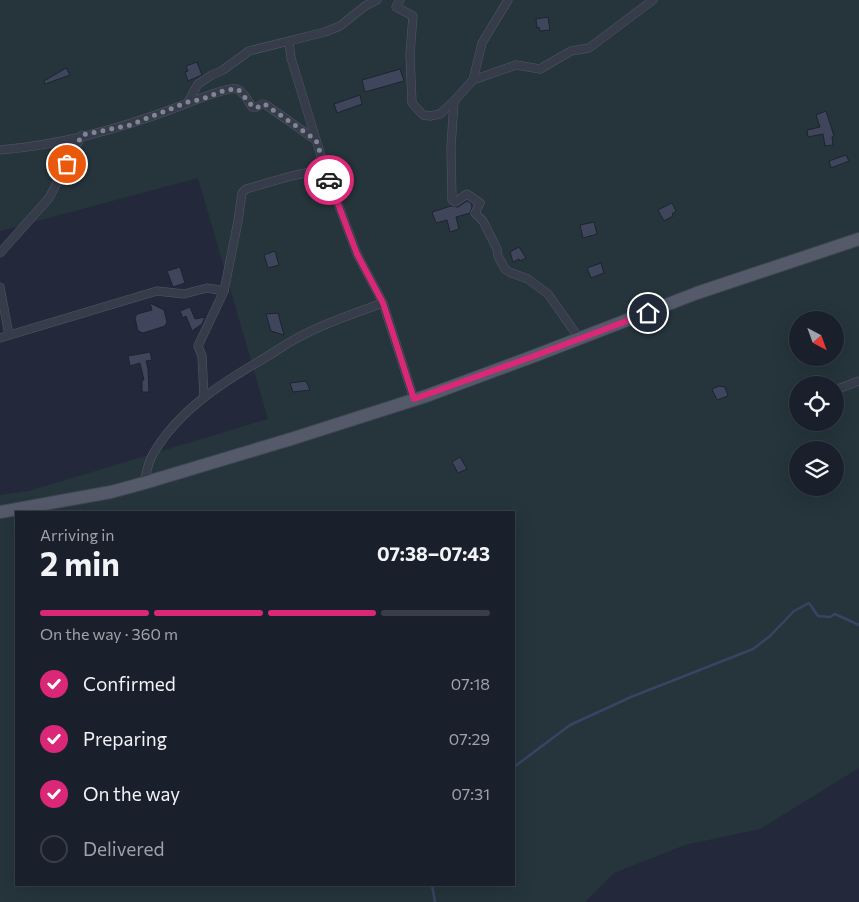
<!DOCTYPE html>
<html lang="en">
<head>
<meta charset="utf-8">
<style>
	:root { --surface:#1a1f2c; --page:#272c38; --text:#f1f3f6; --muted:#9fa2a9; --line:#383d48; --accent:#db2777 }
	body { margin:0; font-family:Commissioner,sans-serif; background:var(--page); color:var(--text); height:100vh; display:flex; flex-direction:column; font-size:19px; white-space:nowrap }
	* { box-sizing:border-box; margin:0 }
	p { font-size:16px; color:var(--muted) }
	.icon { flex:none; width:28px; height:28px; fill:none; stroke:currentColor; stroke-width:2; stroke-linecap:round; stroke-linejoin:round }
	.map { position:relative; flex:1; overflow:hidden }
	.drawer { position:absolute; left:15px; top:511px; width:500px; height:375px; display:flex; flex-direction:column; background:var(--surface); border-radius:0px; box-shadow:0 5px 20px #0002,0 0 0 1px var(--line) }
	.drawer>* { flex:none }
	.needle { width:32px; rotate:139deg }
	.buttons { position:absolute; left:789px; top:311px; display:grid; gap:10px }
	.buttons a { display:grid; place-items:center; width:55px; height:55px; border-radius:50%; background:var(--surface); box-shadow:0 5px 20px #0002,0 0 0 1px var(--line); font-size:25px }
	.pin { position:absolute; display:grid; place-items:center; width:42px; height:42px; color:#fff; margin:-21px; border:2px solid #fff; border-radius:50%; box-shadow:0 1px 5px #0007 }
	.courier { position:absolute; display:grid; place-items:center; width:50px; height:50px; margin:-25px; border:4px solid #db2777; border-radius:50%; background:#fff; color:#222; box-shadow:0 1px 6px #0007 }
	.head em { font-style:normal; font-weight:700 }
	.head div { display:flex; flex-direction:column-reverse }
	.head { display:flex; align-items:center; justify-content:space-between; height:85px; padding:0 25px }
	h1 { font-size:32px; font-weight:700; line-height:38px }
	.bar { display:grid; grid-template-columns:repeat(4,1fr); gap:8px 5px; align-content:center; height:60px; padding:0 25px }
	.bar i { height:6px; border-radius:4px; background:var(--line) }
	.bar .active { background:var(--accent) }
	.bar p { grid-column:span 4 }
	ol { padding:0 25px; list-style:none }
	li { display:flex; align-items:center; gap:15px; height:55px }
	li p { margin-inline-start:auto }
	li .icon { padding:5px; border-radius:50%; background:var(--accent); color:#fff; stroke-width:4 }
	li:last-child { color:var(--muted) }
	li i { width:28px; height:28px; border:2px solid var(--line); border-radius:50% }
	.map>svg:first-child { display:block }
	.green { fill:#25353b; fill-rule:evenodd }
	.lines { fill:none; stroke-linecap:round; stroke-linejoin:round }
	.stream { stroke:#394363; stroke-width:2.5 }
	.building { fill:#3f455a; stroke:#1e2331 }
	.minor-casing { stroke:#525665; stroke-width:9 }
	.primary-casing { stroke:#404553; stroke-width:14 }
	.minor { stroke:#373c4b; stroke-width:8 }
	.primary { stroke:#555a6b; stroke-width:12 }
	.done { stroke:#808595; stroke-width:5; stroke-dasharray:0 9 }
	.route { stroke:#db2777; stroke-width:6 }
</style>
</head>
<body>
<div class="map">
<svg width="859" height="902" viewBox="0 0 859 902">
	<rect width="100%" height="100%" fill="#23293a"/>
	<path class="green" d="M0 0H859V768L760 829 685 845 614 873 585 902H0V495L29 491 268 419 198 178 0 231ZM798 320H835V358H798ZM798 385H835V422H798ZM798 450H835V488H798ZM16 512H514V885H16Z"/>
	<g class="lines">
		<g class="stream">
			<polyline points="514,767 570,725 631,697 753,649 770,636 794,611 809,603 818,616 830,617 835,614 859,625"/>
			<polyline points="432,885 435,902"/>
		</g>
	</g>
	<g class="building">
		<polygon points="548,17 550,30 540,31 539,27 537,28 536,19"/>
		<polygon points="197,62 202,75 188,81 185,72 188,71 186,66"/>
		<polygon points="66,68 70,75 45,84 44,81"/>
		<polygon points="400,69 404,81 365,92 362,80"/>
		<polygon points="360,95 362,104 337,113 334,104"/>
		<polygon points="826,111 834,136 832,137 833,145 825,146 823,134 808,137 807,130 820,127 816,115"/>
		<polygon points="846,155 849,161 831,168 829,161"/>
		<polygon points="467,201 471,203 472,207 470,213 456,217 459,229 450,232 447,220 436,223 432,212 451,206 458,207"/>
		<polygon points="672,203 676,211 672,214 673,216 664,221 658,210"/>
		<polygon points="594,222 597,234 583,238 580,225"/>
		<polygon points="519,247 526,258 520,261 519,259 513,262 510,252"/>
		<polygon points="275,251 279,265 268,268 264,255"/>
		<polygon points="601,263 604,273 591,278 587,268"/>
		<polygon points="180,267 185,283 173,287 167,271"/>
		<polygon points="150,303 164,310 167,322 165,326 143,333 138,331 135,318 137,314 152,310"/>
		<polygon points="190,307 195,319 205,317 202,324 192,331 186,316 183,318 180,311"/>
		<polygon points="278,313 284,335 271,331 266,314"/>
		<polygon points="150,352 152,360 146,361 148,369 149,392 142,392 142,380 144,380 140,363 130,366 128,356"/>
		<polygon points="306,381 310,390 293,392 290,383"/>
		<polygon points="719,386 725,387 728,396 717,400 712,389"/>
		<polygon points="460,457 467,469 458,473 452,462"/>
	</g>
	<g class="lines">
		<g class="minor-casing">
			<g id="minor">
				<polyline points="400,0 396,7 413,16 410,54 412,103 423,115 430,116 440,114 454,101 473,80 482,43 508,0"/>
				<polyline points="289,41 291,58 325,169 357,254 383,303 414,399"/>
				<polyline points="473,80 516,65 540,69 571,51 589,48 653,0"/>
				<polyline points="454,101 451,147 452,200 455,202 467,194 480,203 475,213 483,221 497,249 498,256 505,269 509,272 528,279 548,294 579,338"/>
				<polyline points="188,102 198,84 212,75 223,70 249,51 325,32 340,26 365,6 377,0"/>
				<path d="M0 150C60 145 119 129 175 108 186 104 228 86 237 89 243 91 249 102 252 107H257L262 104 266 105 316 140"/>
				<polyline points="0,253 49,198 82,135"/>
				<polyline points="0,287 9,335"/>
				<polyline points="0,338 157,291 184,294 207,288 224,291"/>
				<polyline points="835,390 859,381"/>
				<polyline points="204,396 202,356 198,346 224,291 238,221 242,193 246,189 291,176 325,169"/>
				<path d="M144 483C146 474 148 462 153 454 178 411 220 384 261 360 275 352 287 343 301 336 327 322 355 313 383 303"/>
			</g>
		</g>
		<g class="primary-casing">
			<polyline id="primary" points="0,512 111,492 144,483 291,439 426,396 534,356 697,293 859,239"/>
		</g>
		<use href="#minor" class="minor"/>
		<use href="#primary" class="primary"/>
	</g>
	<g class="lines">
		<polyline class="done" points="67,164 82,135 130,125 188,102 202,99 225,90 238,89 252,106 257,108 262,104 266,105 316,140 329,180"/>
		<polyline class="route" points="329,180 357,254 383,303 414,399 534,356 648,313"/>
	</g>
</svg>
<div class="buttons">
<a><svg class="needle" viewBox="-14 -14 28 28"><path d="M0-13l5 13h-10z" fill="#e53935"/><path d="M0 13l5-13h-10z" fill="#9fa2a9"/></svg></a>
<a><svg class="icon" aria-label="locate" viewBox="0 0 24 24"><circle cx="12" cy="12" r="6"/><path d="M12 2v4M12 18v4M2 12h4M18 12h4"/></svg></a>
<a><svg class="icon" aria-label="layers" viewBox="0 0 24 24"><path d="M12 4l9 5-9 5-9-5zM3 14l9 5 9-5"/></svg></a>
</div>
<div class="pin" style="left:67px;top:164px;background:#ea580c"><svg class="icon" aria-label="bag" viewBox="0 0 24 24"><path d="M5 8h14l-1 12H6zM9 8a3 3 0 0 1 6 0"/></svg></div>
<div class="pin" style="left:648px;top:313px;background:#1f2937"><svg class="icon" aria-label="home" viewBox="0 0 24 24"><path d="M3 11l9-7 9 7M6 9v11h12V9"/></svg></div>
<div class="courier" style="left:329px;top:180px"><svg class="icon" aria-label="car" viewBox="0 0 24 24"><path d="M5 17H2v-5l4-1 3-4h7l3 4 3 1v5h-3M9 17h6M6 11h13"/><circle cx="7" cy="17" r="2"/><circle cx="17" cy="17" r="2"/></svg></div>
<section class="drawer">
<div class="head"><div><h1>2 min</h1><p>Arriving in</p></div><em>07:38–07:43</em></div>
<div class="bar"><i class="active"></i><i class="active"></i><i class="active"></i><i></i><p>On the way · 360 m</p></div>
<ol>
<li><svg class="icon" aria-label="check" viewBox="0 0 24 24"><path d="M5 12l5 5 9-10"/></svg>Confirmed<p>07:18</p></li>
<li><svg class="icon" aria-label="check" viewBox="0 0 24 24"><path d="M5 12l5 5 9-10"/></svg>Preparing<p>07:29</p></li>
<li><svg class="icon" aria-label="check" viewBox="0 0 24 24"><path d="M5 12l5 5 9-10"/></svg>On the way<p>07:31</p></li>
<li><i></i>Delivered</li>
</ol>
</section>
</div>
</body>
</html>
